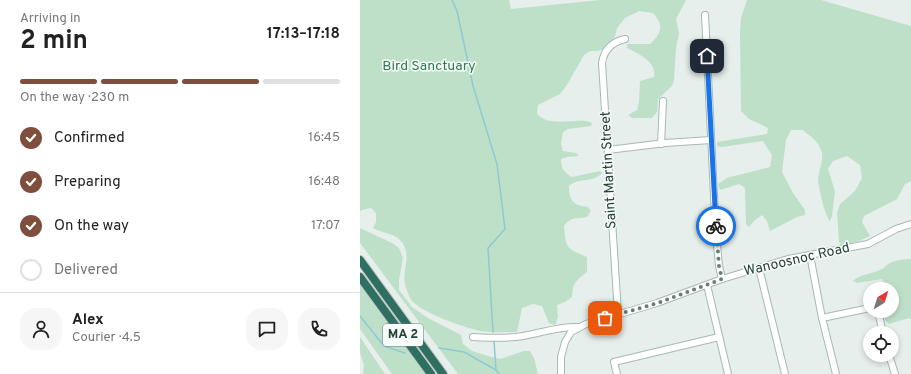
<!DOCTYPE html>
<html lang="en">
<head>
<meta charset="utf-8">
<style>
	:root { --surface:#fff; --page:#f6f6f6; --text:#222; --muted:#767676; --line:#e0e0e0; --accent:#804e3d }
	body { margin:0; font-family:Overpass,sans-serif; background:var(--page); color:var(--text); height:100vh; display:flex; flex-direction:column; font-size:15px; white-space:nowrap }
	* { box-sizing:border-box; margin:0 }
	p { font-size:13px; color:var(--muted) }
	.icon { flex:none; width:22px; height:22px; fill:none; stroke:currentColor; stroke-width:2; stroke-linecap:round; stroke-linejoin:round }
	.map { position:relative; flex:1; overflow:hidden }
	.sheet { display:flex; flex-direction:column; background:var(--surface); width:360px }
	.sheet>* { flex:none }
	.needle { width:26px; rotate:38deg }
	.buttons { position:absolute; left:503px; top:282px; display:grid; gap:8px }
	.buttons a { display:grid; place-items:center; width:36px; height:36px; border-radius:50%; background:var(--surface); box-shadow:0 2px 6px #0003; font-size:20px }
	.pin { position:absolute; display:grid; place-items:center; width:34px; height:34px; color:#fff; margin:-17px; border-radius:8px; box-shadow:0 2px 6px #0006 }
	.courier { position:absolute; display:grid; place-items:center; width:40px; height:40px; margin:-20px; border:3px solid #1a73e8; border-radius:50%; background:#fff; color:#222; box-shadow:0 1px 5px #0007 }
	.head em { font-style:normal; font-weight:700 }
	.head div { display:flex; flex-direction:column-reverse }
	.head { display:flex; align-items:center; justify-content:space-between; height:68px; padding:0 20px }
	h1 { font-size:26px; font-weight:700; line-height:30px }
	.bar { display:grid; grid-template-columns:repeat(4,1fr); gap:6px 4px; align-content:center; height:48px; padding:0 20px }
	.bar i { height:5px; border-radius:3px; background:var(--line) }
	.bar .active { background:var(--accent) }
	.bar p { grid-column:span 4 }
	.line { display:flex; align-items:center; gap:10px; padding:0 20px; border-top:1px solid var(--line) }
	.line div { flex:1 }
	.round { display:grid; place-items:center; flex:none; width:42px; height:42px; border-radius:16px; background:var(--page) }
	ol { padding:0 20px; list-style:none }
	li { display:flex; align-items:center; gap:12px; height:44px }
	li p { margin-inline-start:auto }
	li .icon { padding:4px; border-radius:50%; background:var(--accent); color:#fff; stroke-width:4 }
	li:last-child { color:var(--muted) }
	li i { width:22px; height:22px; border:2px solid var(--line); border-radius:50% }
	main { display:flex; flex:1; min-height:0 }
	.map>svg:first-child { display:block }
	.green { fill:#bfe0c8 }
	.lines { fill:none; stroke-linecap:round; stroke-linejoin:round }
	.stream { stroke:#8ec9d4; stroke-width:1.5 }
	.minor-casing { stroke:#a8b8b2; stroke-width:8 }
	.highway-casing { stroke:#c2cac8; stroke-width:10 }
	.minor { stroke:#fff; stroke-width:6 }
	.highway { stroke:#2f6f62; stroke-width:8 }
	.done { stroke:#687f78; stroke-width:4; stroke-dasharray:0 7.2 }
	.route { stroke:#1a73e8; stroke-width:5 }
	.labels { text-anchor:middle; dominant-baseline:central; stroke-width:3; stroke-linejoin:round; paint-order:stroke }
	.shield { fill:#f7fbf9; stroke:#637a73; stroke-width:1 }
	.shield-label { font-size:13px; font-weight:bold; fill:#24423a }
	.park-label { font-size:14px; fill:#2d7a4b; stroke:#f7fbf9 }
	.street-label { font-size:14px; fill:#24423a; stroke:#f7fbf9 }
</style>
</head>
<body>
<main>
<section class="sheet">
<div class="head"><div><h1>2 min</h1><p>Arriving in</p></div><em>17:13–17:18</em></div>
<div class="bar"><i class="active"></i><i class="active"></i><i class="active"></i><i></i><p>On the way · 230 m</p></div>
<ol>
<li><svg class="icon" aria-label="check" viewBox="0 0 24 24"><path d="M5 12l5 5 9-10"/></svg>Confirmed<p>16:45</p></li>
<li><svg class="icon" aria-label="check" viewBox="0 0 24 24"><path d="M5 12l5 5 9-10"/></svg>Preparing<p>16:48</p></li>
<li><svg class="icon" aria-label="check" viewBox="0 0 24 24"><path d="M5 12l5 5 9-10"/></svg>On the way<p>17:07</p></li>
<li><i></i>Delivered</li>
</ol>
<div class="line" style="height:72px"><a class="round"><svg class="icon" aria-label="person" viewBox="0 0 24 24"><circle cx="12" cy="8" r="4"/><path d="M4 21q1-7 8-7t8 7"/></svg></a><div><b>Alex</b><p>Courier · 4.5</p></div><a class="round"><svg class="icon" aria-label="chat" viewBox="0 0 24 24"><path d="M4 5h16v11H9l-5 4z"/></svg></a><a class="round"><svg class="icon" aria-label="phone" viewBox="0 0 24 24"><path d="M5 4h4l2 5-3 2q2 4 5 5l2-3 5 2v4C11 20 4 13 5 4z"/></svg></a></div>
</section>
<div class="map">
<svg width="551" height="374" viewBox="0 0 551 374">
	<rect width="100%" height="100%" fill="#e6efeb"/>
	<g class="green">
		<path d="M0 0H149L151 9 240 0H326L316 19 319 34 316 48 314 80 312 86 298 99 297 112 292 118H272L268 115 277 110 279 102 280 81 294 77C297 62 279 54 267 48V44H290C302 33 304 25 293 13L279 11 265 18 257 28 255 37 244 49 237 51H230L224 55 207 85 200 94 178 105 177 114C191 129 219 116 232 123L231 126 208 129 203 132 201 144 203 151 216 153 219 156 207 157 201 159C201 169 204 172 212 177L240 171 242 173C233 183 219 177 209 186 209 201 213 205 228 207L231 211 227 217C215 220 213 215 204 226 206 249 206 248 227 257V272C216 281 213 282 212 297L205 302 197 305 198 317 195 325 189 323 182 306 173 304 162 308 157 332C145 332 133 333 121 331 105 328 58 312 50 298 48 294 46 288 45 284 42 269 53 253 40 240 34 233 21 233 13 228L16 222V213L11 208 1 210 0 212Z"/>
		<path d="M387 0H461L551 26V181L545 184 537 199 504 216 502 222 510 236 501 240 482 246 479 242 477 213 480 204 495 191 502 178 500 165 487 156 473 161 468 169 475 191 472 216 470 221C465 216 459 189 458 180 458 171 465 159 461 150 458 141 450 136 443 130H431L426 140 422 172 433 193 445 210V215L437 217 410 231 407 221 402 215 395 220 389 227 386 224 385 188 379 184 360 190 358 184 367 178 410 167 412 155 403 141 362 147 357 146V142L407 134 408 128 389 119 381 111 380 33 381 18Z"/>
		<polygon points="0,228 32,243 39,248 43,258 39,280 39,290 52,307 68,318 101,335 103,344 112,351 128,356 140,359 164,351 170,351 174,358 178,374 98,374 0,243"/>
		<path d="M551 259V319L549 318 529 324 525 320 524 311H532V289H524V282L522 279 497 283 493 281C499 274 513 274 522 269 526 267 528 263 532 262 538 260 545 259 551 259Z"/>
		<polygon points="0,284 66,374 32,374 0,329"/>
		<polygon points="0,337 23,371 25,374 3,374 4,365 0,353"/>
	</g>
	<g class="lines">
		<g class="stream">
			<polyline points="92,0 97,11 113,86 137,164 145,229 128,248 133,332"/>
			<polyline points="0,316 24,346 45,353"/>
			<polyline points="134,341 136,370"/>
			<polyline points="79,348 104,352 136,370 139,374"/>
		</g>
		<g class="minor-casing">
			<g id="minor">
				<polyline points="345,15 356,235 359,266 362,279"/>
				<polyline points="301,144 303,101"/>
				<polyline points="248,150 305,143 351,140"/>
				<polyline points="450,255 462,318 476,374"/>
				<polyline points="399,268 425,374"/>
				<polyline points="347,285 368,374"/>
				<polyline points="518,311 523,333"/>
				<path d="M258 314 242 63C244 49 252 42 265 39"/>
				<polyline points="462,318 510,308"/>
				<path d="M113 337C129 338 147 339 163 336 182 333 199 326 218 327"/>
				<polyline points="529,355 535,374"/>
				<polyline points="201,374 201,357 205,342 211,332 226,324 297,303 362,279 428,259 508,244 536,229 551,224"/>
				<polyline points="257,374 254,362 359,337"/>
			</g>
		</g>
		<g class="highway-casing">
			<g id="highway">
				<polyline points="0,260 83,374"/>
				<polyline points="0,277 71,374"/>
			</g>
		</g>
		<use href="#minor" class="minor"/>
		<use href="#highway" class="highway"/>
	</g>
	<g class="lines">
		<polyline class="done" points="245,318 298,303 362,279 359,266 356,226"/>
		<polyline class="route" points="347,56 356,226"/>
	</g>
	<g class="labels">
		<rect class="shield" x="23" y="324" width="40" height="22" rx="3"/>
		<g class="shield-label">
			<text x="43" y="335">MA 2</text>
		</g>
		<g class="park-label">
			<text x="69" y="66">Bird Sanctuary</text>
		</g>
		<g class="street-label">
			<text transform="translate(249 170) rotate(-93)">Saint Martin Street</text>
			<text transform="translate(437 260) rotate(-13)">Wanoosnoc Road</text>
		</g>
	</g>
</svg>
<div class="buttons">
<a><svg class="needle" viewBox="-14 -14 28 28"><path d="M0-13l5 13h-10z" fill="#e53935"/><path d="M0 13l5-13h-10z" fill="#767676"/></svg></a>
<a><svg class="icon" aria-label="locate" viewBox="0 0 24 24"><circle cx="12" cy="12" r="6"/><path d="M12 2v4M12 18v4M2 12h4M18 12h4"/></svg></a>
</div>
<div class="pin" style="left:245px;top:318px;background:#ea580c"><svg class="icon" aria-label="bag" viewBox="0 0 24 24"><path d="M5 8h14l-1 12H6zM9 8a3 3 0 0 1 6 0"/></svg></div>
<div class="pin" style="left:347px;top:56px;background:#1f2937"><svg class="icon" aria-label="home" viewBox="0 0 24 24"><path d="M3 11l9-7 9 7M6 9v11h12V9"/></svg></div>
<div class="courier" style="left:356px;top:226px"><svg class="icon" aria-label="bike" viewBox="0 0 24 24"><circle cx="6" cy="16" r="4"/><circle cx="18" cy="16" r="4"/><path d="M6 16l4-8h5l3 8M10 8l3 8H6M13 5h3"/></svg></div>
</div>
</main>
</body>
</html>
